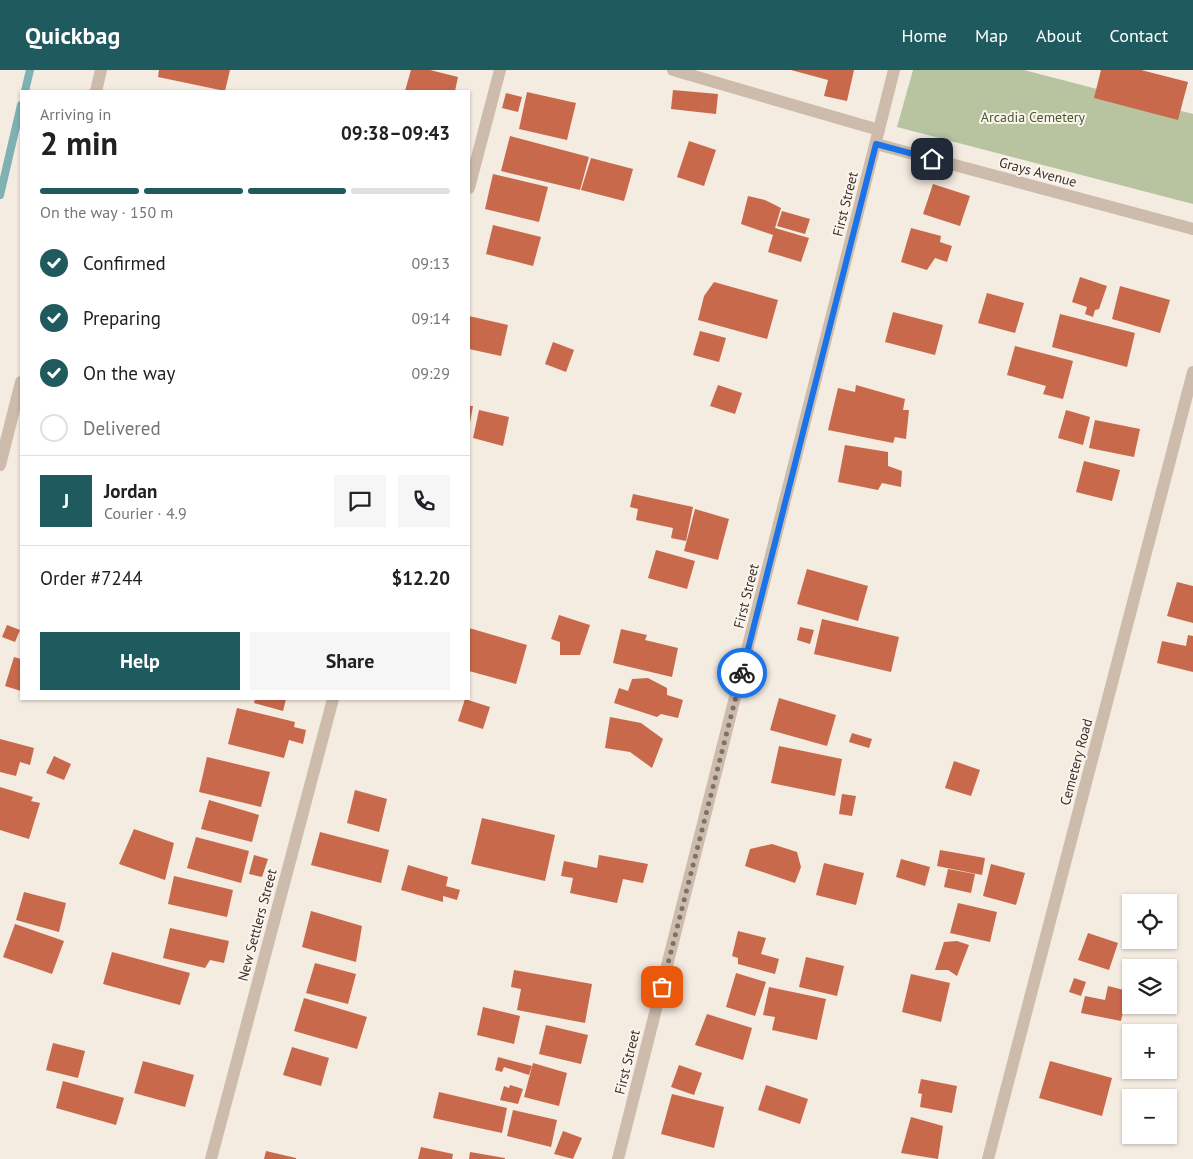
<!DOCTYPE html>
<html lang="en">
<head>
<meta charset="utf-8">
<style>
	:root { --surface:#fff; --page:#f6f6f6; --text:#202124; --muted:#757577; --line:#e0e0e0; --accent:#1f5a5e }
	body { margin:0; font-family:"PT Sans",sans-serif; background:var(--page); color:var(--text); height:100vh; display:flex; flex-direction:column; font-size:19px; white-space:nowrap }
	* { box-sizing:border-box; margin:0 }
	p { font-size:16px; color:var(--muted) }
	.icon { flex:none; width:28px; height:28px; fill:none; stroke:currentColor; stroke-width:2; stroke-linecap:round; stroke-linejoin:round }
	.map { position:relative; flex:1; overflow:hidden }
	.panel { position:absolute; left:20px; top:20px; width:450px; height:610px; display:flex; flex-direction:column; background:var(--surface); border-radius:0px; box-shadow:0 1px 4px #0004 }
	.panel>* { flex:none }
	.fabs { position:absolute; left:1122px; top:824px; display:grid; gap:10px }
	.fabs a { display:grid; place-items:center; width:55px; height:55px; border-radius:0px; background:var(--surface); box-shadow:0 1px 4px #0004; font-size:25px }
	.pin { position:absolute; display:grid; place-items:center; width:42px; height:42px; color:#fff; margin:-21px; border-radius:10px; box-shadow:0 2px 8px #0006 }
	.courier { position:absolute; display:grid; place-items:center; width:50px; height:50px; margin:-25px; border:4px solid #1a73e8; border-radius:50%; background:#fff; color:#222; box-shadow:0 1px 6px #0007 }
	.head em { font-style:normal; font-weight:800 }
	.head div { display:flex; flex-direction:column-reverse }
	.head { display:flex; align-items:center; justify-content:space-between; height:85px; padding:0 20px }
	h1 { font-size:32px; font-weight:800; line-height:38px }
	.bar { display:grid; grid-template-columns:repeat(4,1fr); gap:8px 5px; align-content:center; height:60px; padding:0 20px }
	.bar i { height:6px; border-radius:4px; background:var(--line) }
	.bar .current { background:var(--accent) }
	.bar p { grid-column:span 4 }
	.line { display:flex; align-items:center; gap:12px; padding:0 20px; border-top:1px solid var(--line) }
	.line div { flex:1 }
	.round { display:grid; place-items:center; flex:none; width:52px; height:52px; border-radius:0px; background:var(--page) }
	ol { padding:0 20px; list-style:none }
	li { display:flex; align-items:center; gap:15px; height:55px }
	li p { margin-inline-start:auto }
	li .icon { padding:5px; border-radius:50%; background:var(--accent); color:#fff; stroke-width:4 }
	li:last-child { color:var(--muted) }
	li i { width:28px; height:28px; border:2px solid var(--line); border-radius:50% }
	.primary-button { display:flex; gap:10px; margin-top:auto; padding:10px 20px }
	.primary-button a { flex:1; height:58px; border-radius:0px; background:var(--accent); color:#fff; font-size:20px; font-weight:800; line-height:58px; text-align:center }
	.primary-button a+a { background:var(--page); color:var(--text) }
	header { display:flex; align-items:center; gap:30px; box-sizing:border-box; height:70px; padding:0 25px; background:var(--accent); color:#fff }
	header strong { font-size:24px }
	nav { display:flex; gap:28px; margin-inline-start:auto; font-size:18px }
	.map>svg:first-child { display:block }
	.green { fill:#b8c4a0 }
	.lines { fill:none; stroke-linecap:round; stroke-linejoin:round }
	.stream { stroke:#7fb0b2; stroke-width:8 }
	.building { fill:#c8694b }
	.street { stroke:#cdbbac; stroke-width:12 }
	.done { stroke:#7c716b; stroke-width:5; stroke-dasharray:0 9 }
	.route { stroke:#1a73e8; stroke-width:6 }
	.labels { text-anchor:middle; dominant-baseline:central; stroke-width:4; stroke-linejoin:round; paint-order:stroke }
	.park-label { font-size:14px; fill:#4a5a2e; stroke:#fbf5ee }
	.street-label { font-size:14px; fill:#3b302b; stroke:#fbf5ee }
</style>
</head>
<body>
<header>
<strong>Quickbag</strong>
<nav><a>Home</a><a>Map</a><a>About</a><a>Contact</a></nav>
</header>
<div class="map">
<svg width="1193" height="1089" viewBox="0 0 1193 1089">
	<rect width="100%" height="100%" fill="#f4ebe1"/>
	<polygon class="green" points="913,0 1024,0 1193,44 1193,134 897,57"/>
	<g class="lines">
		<g class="stream">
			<polyline points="25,21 30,0"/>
			<polyline points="0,125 21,35"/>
		</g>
	</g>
	<g class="building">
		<polygon points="159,0 230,0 225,21 158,7"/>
		<polygon points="411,0 430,0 458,7 455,21 405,21"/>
		<polygon points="791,0 854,0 847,31 824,26 828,10"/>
		<polygon points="1101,0 1141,0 1188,12 1178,50 1094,28"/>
		<polygon points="673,20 718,24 716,44 671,39"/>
		<polygon points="527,22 576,33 567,70 519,59"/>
		<polygon points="506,23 522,27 518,42 502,38"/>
		<polygon points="510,66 589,87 580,120 501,101"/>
		<polygon points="689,71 716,80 704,116 677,107"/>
		<polygon points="591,88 633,99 624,131 581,120"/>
		<polygon points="493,104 548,117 539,152 485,139"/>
		<polygon points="933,114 970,126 960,156 923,144"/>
		<polygon points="748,126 765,130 781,138 775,158 809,168 801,192 768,182 773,165 741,154"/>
		<polygon points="782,141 810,149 805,164 777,156"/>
		<polygon points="493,155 541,167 533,196 486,184"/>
		<polygon points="911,158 941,166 940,172 952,176 947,192 935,188 927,200 901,192"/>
		<polygon points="1080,207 1107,216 1099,239 1095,240 1093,247 1085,244 1087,237 1072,232"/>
		<polygon points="714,212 778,230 767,269 698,250 704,226"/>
		<polygon points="1120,216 1170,230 1160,263 1112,249"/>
		<polygon points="987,223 1024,233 1015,263 978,253"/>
		<polygon points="893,242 943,255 935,285 885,272"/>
		<polygon points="1060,244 1135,263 1127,297 1052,277"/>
		<polygon points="469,246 508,255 501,286 469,279"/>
		<polygon points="700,261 726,268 719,292 693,285"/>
		<polygon points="553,272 574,280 566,302 545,294"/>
		<polygon points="1015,276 1073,291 1063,329 1043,324 1046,316 1007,305"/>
		<polygon points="718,315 742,323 735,344 710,336"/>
		<polygon points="856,315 905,329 903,340 909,340 906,369 895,367 893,373 828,360 838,318 855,322"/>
		<polygon points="469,336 473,336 470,353 469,353"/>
		<polygon points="479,340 509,347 503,376 473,368"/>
		<polygon points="1066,340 1090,347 1083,375 1058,368"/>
		<polygon points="1095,350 1140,359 1134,387 1089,378"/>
		<polygon points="845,375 888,382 888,396 902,401 901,417 882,413 878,420 838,412"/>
		<polygon points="1084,391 1120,400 1112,431 1076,422"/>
		<polygon points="633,424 693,437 686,471 671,468 673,458 636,450 638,439 630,437"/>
		<polygon points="695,439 729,449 718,490 684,481"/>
		<polygon points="656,480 695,491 687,519 648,508"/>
		<polygon points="807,499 868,516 858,551 797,534"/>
		<polygon points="1177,512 1193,516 1193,553 1167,546"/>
		<polygon points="559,545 590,555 580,585 560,585 560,572 551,569"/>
		<polygon points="822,549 899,567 891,602 814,584"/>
		<polygon points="7,555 20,560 15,572 2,567"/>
		<polygon points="800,557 814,560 810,574 797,570"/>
		<polygon points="469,558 527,575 516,614 469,601"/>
		<polygon points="621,559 647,565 645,570 678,578 672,607 613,593"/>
		<polygon points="1188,565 1193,566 1193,602 1157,593 1162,571 1186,576"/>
		<polygon points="14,587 21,589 21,621 5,616"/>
		<polygon points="648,608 667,618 667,625 683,630 678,648 661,644 657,647 614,633 619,618 628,621 632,609"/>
		<polygon points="779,628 836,645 827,676 770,660"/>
		<polygon points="255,629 286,629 283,641 254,633"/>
		<polygon points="465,629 490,637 483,659 458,651"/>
		<polygon points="237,638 295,652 294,657 306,660 303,674 289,670 284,688 228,674"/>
		<polygon points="610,647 641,653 663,669 652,698 630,682 605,678"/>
		<polygon points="852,663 872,669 869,678 849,672"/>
		<polygon points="0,669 34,678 30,695 20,692 16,706 0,702"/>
		<polygon points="779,676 842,689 835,726 771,713"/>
		<polygon points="54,686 71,694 64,710 46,703"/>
		<polygon points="207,687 270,702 261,737 199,722"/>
		<polygon points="954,691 980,700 971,726 945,718"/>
		<polygon points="0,717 33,727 31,731 40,733 29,769 0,760"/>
		<polygon points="355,720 387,729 379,762 347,753"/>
		<polygon points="842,724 856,726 852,746 839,744"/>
		<polygon points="209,730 259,745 252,772 201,759"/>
		<polygon points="482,748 555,765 545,811 471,794"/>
		<polygon points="134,759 174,773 165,810 119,794"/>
		<polygon points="320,762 389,780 381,813 311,795"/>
		<polygon points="196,767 249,781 241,813 187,798"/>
		<polygon points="772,774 797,782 801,797 795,813 745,796 750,779"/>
		<polygon points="940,780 985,788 982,805 937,796"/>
		<polygon points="254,785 268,789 262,807 249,804"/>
		<polygon points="599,785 648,794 643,813 623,809 617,833 570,823 573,808 561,806 564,791 597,798"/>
		<polygon points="901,789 930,797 925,816 896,807"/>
		<polygon points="824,793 864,803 856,835 816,825"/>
		<polygon points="991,794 1025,803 1016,835 983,826"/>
		<polygon points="408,795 448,807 446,816 460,820 457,830 443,826 443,832 401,820"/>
		<polygon points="948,799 975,804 971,823 944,817"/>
		<polygon points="174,806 233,820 227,847 168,834"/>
		<polygon points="24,822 66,833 59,862 16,850"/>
		<polygon points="958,833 997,842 990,872 950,863"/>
		<polygon points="311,841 362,856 356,892 302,877"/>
		<polygon points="15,854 64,871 52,904 3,887"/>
		<polygon points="170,858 229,871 224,893 210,890 205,898 163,888"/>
		<polygon points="738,861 766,868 761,884 779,889 775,904 738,894 738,888 732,886"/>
		<polygon points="1088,863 1118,873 1109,900 1078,890"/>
		<polygon points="957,871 969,875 957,906 948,900 935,900 944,872"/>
		<polygon points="112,882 190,903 180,935 103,914"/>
		<polygon points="806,887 844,896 837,926 799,917"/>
		<polygon points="315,893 356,904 348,934 306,923"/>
		<polygon points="514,900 592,914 585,953 517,940 521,919 511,917"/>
		<polygon points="736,903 766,912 755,946 726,937"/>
		<polygon points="911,904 950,913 941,952 902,942"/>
		<polygon points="1074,908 1086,912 1081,926 1069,922"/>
		<polygon points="1108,916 1128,921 1121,951 1081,943 1085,926 1105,930"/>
		<polygon points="769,917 826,929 817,970 772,960 775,947 763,945"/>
		<polygon points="304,928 367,947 357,979 294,961"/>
		<polygon points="483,937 520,946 514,974 477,965"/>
		<polygon points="707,944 752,958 743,990 695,975"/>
		<polygon points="546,955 588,965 581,994 539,984"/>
		<polygon points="53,973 85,981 78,1008 46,1000"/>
		<polygon points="292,977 329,988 321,1016 283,1005"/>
		<polygon points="498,987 532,996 529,1005 504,997 502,1002 495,1000"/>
		<polygon points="143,991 194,1005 185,1037 134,1023"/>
		<polygon points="1050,991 1112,1008 1102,1046 1039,1028"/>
		<polygon points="533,993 567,1003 559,1036 524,1027"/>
		<polygon points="679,995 702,1003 694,1025 671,1017"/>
		<polygon points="921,1009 957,1016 952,1043 920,1037 922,1024 918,1023"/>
		<polygon points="63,1011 124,1028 116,1055 56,1038"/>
		<polygon points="510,1015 523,1019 518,1034 500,1030 504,1016 509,1018"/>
		<polygon points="766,1015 808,1029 800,1054 758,1040"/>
		<polygon points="439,1022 507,1038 502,1063 433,1048"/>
		<polygon points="672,1024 724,1037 714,1078 661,1064"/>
		<polygon points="513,1040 557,1050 551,1077 507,1066"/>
		<polygon points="911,1047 943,1056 938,1089 901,1083"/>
		<polygon points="563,1061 582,1068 573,1089 554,1084"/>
		<polygon points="421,1077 453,1084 452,1089 418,1089"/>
		<polygon points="266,1081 296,1088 296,1089 264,1089"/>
		<polygon points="470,1082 505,1088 505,1089 469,1089"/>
	</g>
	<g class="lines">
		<g class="street">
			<polyline points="673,0 879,60"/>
			<polyline points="96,21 101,0"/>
			<polyline points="876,74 1193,159"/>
			<polyline points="469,118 500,0"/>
			<polyline points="0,395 21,312"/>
			<polyline points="211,1089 333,629"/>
			<polyline points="618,1089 894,0"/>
			<polyline points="988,1089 1193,302"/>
		</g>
	</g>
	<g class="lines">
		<polyline class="done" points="662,917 742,603"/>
		<polyline class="route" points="742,603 876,74 932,89"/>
	</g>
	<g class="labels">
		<g class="park-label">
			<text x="1033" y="47">Arcadia Cemetery</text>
		</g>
		<g class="street-label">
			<text transform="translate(1038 102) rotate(15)">Grays Avenue</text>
			<text transform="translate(845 134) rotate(-76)">First Street</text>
			<text transform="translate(746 526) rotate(-76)">First Street</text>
			<text transform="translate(1076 692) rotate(-75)">Cemetery Road</text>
			<text transform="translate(257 855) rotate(-75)">New Settlers Street</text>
			<text transform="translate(627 992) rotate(-76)">First Street</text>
		</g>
	</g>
</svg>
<div class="fabs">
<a><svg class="icon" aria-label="locate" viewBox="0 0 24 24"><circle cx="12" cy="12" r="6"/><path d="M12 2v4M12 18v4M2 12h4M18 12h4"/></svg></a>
<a><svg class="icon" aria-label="layers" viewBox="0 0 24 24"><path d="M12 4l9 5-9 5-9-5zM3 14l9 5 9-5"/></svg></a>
<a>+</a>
<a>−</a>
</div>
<div class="pin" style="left:662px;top:917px;background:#ea580c"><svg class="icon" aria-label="bag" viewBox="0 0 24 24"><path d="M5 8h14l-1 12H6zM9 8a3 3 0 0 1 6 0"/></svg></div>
<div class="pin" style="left:932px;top:89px;background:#1f2937"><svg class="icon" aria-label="home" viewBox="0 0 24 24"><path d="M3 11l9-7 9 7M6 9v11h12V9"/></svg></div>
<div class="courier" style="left:742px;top:603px"><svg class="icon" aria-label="bike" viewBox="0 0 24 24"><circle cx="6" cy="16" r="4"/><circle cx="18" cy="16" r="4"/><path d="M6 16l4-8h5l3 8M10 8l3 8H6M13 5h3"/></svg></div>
<section class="panel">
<div class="head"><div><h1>2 min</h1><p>Arriving in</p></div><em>09:38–09:43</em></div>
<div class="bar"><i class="current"></i><i class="current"></i><i class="current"></i><i></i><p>On the way · 150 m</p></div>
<ol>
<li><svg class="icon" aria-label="check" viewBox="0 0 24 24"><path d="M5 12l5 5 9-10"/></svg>Confirmed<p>09:13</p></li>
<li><svg class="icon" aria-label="check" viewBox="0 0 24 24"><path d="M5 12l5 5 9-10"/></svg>Preparing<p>09:14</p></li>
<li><svg class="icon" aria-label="check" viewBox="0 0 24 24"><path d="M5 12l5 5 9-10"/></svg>On the way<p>09:29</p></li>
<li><i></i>Delivered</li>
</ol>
<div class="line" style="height:90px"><b class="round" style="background:var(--accent);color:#fff">J</b><div><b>Jordan</b><p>Courier · 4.9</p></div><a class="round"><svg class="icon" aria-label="chat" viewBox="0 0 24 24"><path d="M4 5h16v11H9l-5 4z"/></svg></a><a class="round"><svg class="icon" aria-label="phone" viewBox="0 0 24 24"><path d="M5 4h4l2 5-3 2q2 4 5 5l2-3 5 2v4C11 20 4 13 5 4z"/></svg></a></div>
<div class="line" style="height:65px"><div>Order #7244</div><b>$12.20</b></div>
<div class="primary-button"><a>Help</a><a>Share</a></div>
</section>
</div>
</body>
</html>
